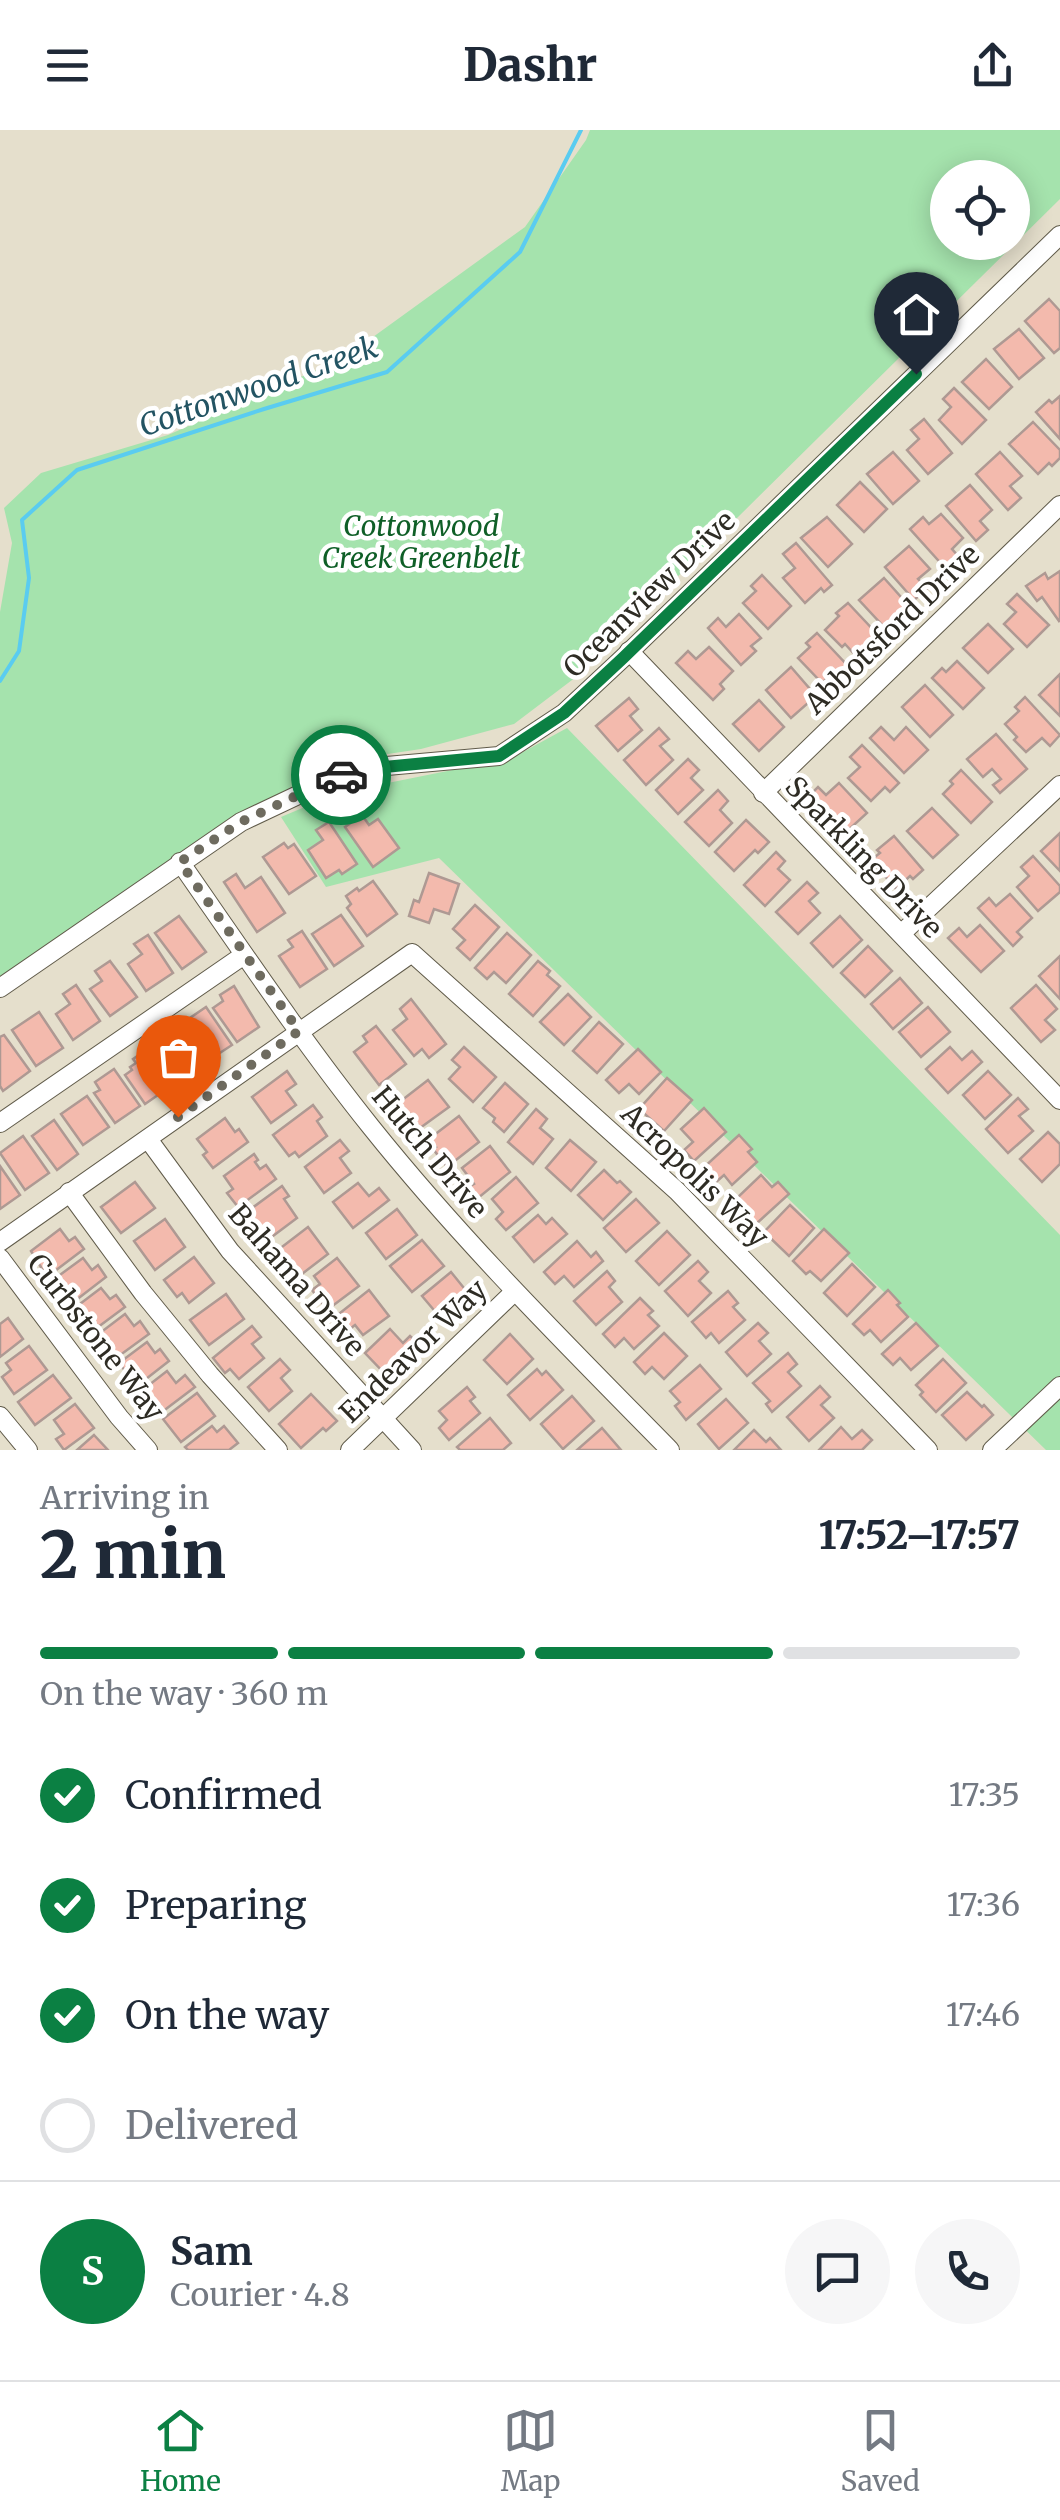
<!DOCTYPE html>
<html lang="en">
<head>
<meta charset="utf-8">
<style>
	:root { --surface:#fff; --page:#f6f6f7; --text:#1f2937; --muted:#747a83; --line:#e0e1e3; --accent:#0b8043 }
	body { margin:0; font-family:Merriweather,serif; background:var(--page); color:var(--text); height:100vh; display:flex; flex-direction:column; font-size:38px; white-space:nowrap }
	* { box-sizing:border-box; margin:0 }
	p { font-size:32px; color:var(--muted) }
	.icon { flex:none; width:55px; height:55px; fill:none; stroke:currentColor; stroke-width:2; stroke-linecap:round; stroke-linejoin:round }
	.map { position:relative; height:1320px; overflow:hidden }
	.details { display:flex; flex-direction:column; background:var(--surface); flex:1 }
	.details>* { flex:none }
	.controls { position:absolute; left:930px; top:30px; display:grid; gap:20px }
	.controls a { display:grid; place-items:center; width:100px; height:100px; border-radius:50%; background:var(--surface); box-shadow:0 5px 25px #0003; font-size:50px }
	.pin { position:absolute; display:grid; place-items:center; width:85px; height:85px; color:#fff; margin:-102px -42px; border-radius:50% 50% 50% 0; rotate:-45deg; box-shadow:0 0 10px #0007 }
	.pin .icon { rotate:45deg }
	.courier { position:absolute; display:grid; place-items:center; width:100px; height:100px; margin:-50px; border:8px solid #0b8043; border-radius:50%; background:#fff; color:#222; box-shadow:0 2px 12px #0007 }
	.overview em { font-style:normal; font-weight:800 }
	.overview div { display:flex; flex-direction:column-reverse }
	.overview { display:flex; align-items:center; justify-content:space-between; height:170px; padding:0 40px }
	h1 { font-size:65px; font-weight:800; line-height:75px }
	.bar { display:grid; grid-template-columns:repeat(4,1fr); gap:15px 10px; align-content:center; height:120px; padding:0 40px }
	.bar i { height:12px; border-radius:8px; background:var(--line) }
	.bar .selected { background:var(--accent) }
	.bar p { grid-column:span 4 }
	.line { display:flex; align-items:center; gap:25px; padding:0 40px; border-top:2px solid var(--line) }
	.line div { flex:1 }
	.round { display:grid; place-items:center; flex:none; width:105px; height:105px; border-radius:52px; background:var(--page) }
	ol { padding:0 40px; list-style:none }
	li { display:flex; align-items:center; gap:30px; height:110px }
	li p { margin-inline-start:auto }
	li .icon { padding:10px; border-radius:50%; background:var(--accent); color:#fff; stroke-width:4 }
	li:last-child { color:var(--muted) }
	li i { width:55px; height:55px; border:5px solid var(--line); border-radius:50% }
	header { display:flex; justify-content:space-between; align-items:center; height:130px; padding:0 40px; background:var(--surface); font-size:45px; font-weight:800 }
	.tabs { display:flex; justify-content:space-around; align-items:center; height:140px; border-top:2px solid var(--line); background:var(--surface); font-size:28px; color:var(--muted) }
	.tabs a { display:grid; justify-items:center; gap:5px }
	.tabs .selected { color:var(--accent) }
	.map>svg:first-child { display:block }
	.green { fill:#a5e3ad; fill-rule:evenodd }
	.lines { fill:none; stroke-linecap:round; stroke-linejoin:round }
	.stream { stroke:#5accf0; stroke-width:4 }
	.building { fill:#f3baad; stroke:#ae9993; stroke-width:2.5 }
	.minor-casing { stroke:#605b4a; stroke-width:20 }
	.minor { stroke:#fff; stroke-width:18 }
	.done { stroke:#6e6b5f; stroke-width:10; stroke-dasharray:0 18 }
	.route { stroke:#0b8043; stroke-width:12 }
	.labels { text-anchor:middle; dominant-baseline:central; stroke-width:9; stroke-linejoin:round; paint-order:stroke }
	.park-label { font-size:28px; font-style:italic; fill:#0f5f27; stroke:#fff }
	.street-label { font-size:28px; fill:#2e2c24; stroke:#fff }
	.water-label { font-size:30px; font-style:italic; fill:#235463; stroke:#fff }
</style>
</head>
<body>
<header><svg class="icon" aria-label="menu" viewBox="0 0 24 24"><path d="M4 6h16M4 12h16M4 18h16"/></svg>Dashr<svg class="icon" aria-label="share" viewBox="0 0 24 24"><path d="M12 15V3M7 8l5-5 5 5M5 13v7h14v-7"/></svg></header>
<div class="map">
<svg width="1060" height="1320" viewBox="0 0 1060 1320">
	<rect width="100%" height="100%" fill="#e5dfcc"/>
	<g class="green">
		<path d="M590 0H1060V69L576 547 514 594 421 619 341 631 0 855V482L12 413 4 378 41 343 168 305 344 228 525 97 586 10ZM948 48H1012V112H948Z"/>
		<polygon points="567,598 1060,1105 1060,1320 1046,1320 439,728 326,757 281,687 338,663 512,628"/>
	</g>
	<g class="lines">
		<polyline class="stream" points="0,551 19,521 29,448 22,390 77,340 264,279 387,242 520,122 581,0"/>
	</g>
	<g class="building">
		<polygon points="1049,169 1060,181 1060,218 1054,223 1025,191"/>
		<polygon points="1019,199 1044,228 1019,249 994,219"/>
		<polygon points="986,229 1012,257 989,279 962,252"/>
		<polygon points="954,258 986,290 962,314 939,290 951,277 943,269"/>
		<polygon points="1060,266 1060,309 1036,282 1049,270 1052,273"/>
		<polygon points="924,289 952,323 928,344 907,320 919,309 911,300"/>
		<polygon points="1033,292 1060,320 1060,328 1052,336 1049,333 1038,344 1009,314"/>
		<polygon points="893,322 919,351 893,374 867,344"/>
		<polygon points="1000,322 1022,346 1010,356 1021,368 1008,380 976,344"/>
		<polygon points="860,352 887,379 864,402 837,375"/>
		<polygon points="970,355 992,380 980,391 988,400 976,411 946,376"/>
		<polygon points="941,384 963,408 952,419 959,427 946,439 910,399 923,387 929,394"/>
		<polygon points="827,387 852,414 828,437 801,408"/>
		<polygon points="796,413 832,455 824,462 821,458 805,473 783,448 795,438 783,424"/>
		<polygon points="909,416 930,439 918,449 927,459 914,470 885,437"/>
		<polygon points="1060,441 1060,490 1059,491 1042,467 1037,471 1026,456 1045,443 1048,449"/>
		<polygon points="762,445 791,476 768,499 743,473 756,461 751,456"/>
		<polygon points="884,448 909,476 885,498 859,470"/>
		<polygon points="1017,464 1049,495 1027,517 1004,494 1016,482 1007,474"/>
		<polygon points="848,473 878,505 856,526 845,514 842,517 825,500 839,486 836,483"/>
		<polygon points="739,484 761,508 751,516 756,521 741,535 708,498 718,488 726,497"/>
		<polygon points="988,494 1013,519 988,543 963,518"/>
		<polygon points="817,503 848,536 836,547 832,544 822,553 798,528 810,517 806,513"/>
		<polygon points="709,517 733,541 720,554 724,559 713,570 676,533 688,521 696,529"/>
		<polygon points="957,531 984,558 963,579 932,548 942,538 946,542"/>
		<polygon points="791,537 816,566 791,588 766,560"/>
		<polygon points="1060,544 1060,586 1039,565"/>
		<polygon points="925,555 953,585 930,607 902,577"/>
		<polygon points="1025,567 1060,605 1050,616 1042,608 1026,622 1014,610 1017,607 1005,594 1019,581 1015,577"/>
		<polygon points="629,568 638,579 630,586 642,600 618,621 596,596"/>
		<polygon points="759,570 784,597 759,621 733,594"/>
		<polygon points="881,597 894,610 906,597 928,620 904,643 870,608"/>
		<polygon points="659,598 669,609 660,616 673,630 646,655 624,630"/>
		<polygon points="996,604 1027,639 1000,663 993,655 1001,649 992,639 983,647 967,629"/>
		<polygon points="862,615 899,653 890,662 885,657 871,671 848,648 860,637 850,627"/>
		<polygon points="688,629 699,640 691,648 703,660 678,684 656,660"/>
		<polygon points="961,640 992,672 971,693 943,664 953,654 950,651"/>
		<polygon points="839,653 867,683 843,705 808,667 818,657 826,665"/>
		<polygon points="718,660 728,671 720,680 732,693 709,716 685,692"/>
		<polygon points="932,678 958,705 933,728 907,701"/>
		<polygon points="362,685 369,695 378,689 399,718 373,737 345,697"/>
		<polygon points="746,690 769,712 758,723 755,720 734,741 715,722"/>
		<polygon points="329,692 357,734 342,744 339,740 326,748 308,720 323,710 316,700"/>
		<polygon points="1060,703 1060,741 1041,721"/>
		<polygon points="894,706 923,740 913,749 910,746 896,759 871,730 880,723 877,720"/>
		<polygon points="284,713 288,718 294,714 316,746 289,764 263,727"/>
		<polygon points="776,722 785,731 778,739 790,750 765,776 744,755"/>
		<polygon points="1033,726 1060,756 1060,762 1038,781 1017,757 1029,746 1021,737"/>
		<polygon points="429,743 459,754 449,784 434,779 429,793 409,786 414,770 419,772"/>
		<polygon points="236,744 245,758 261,747 285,783 257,802 224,752"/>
		<polygon points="373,751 397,784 367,806 347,778 351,774 346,766 357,758 359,761"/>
		<polygon points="807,752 818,763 809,771 820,783 798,804 776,782"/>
		<polygon points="1010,764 1032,788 1017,802 1022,807 1013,816 978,778 989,768 996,776"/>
		<polygon points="475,775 499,797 470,830 457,818 465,810 453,799"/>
		<polygon points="341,785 363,816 334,836 312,804"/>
		<polygon points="179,786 206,822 182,839 155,803"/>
		<polygon points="840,786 862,810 833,837 811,813"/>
		<polygon points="980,795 1004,821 981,842 948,808 959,798 967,807"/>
		<polygon points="302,801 327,839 300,857 279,826 293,817 288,810"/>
		<polygon points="507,803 531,825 506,853 494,842 487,849 475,838"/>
		<polygon points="148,805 173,843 146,861 128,834 142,824 134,814"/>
		<polygon points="868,816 892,841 865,867 841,843"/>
		<polygon points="1060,826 1060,869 1039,846"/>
		<polygon points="110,831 137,867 110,886 90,859 102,851 95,841"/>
		<polygon points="538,831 550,841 547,845 560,856 533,886 509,864"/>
		<polygon points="900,848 922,873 893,899 871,874"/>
		<polygon points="76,855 100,891 73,910 56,884 70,874 63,864"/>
		<polygon points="1036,855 1057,879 1045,890 1055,900 1041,912 1011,878"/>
		<polygon points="234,856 259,897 237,912 213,878 223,871 220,865"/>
		<polygon points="568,864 591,887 564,915 540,892"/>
		<polygon points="411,869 446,914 429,928 422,919 414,926 393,900 407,889 400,879"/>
		<polygon points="206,877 232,915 206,932 181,894"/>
		<polygon points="928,877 950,902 921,927 899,902"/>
		<polygon points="39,882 63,918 36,936 12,900"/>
		<polygon points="599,892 623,914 597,943 573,921"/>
		<polygon points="376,896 406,934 379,955 354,922 367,912 363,906"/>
		<polygon points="4,905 30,941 3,961 0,956 0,907"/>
		<polygon points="177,908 198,937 177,953 155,924"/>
		<polygon points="464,917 496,947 473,972 449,949 460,937 452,930"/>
		<polygon points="950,917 962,930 972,921 982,932 948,963 926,939"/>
		<polygon points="638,919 661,942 639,964 629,954 619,963 606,950"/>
		<polygon points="146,920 171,956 145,974 125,945 132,940 130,937 136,933 133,929"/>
		<polygon points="114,939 140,976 115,993 94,963 100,960 95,952"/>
		<polygon points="287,941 296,954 286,961 296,975 271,993 252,967"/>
		<polygon points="988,941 1011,965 985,989 963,965"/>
		<polygon points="667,948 692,970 664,1001 639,979"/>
		<polygon points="428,950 449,977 420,998 410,984 406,987 397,974"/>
		<polygon points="505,953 528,974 504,1002 493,992 495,988 483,978"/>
		<polygon points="87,966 109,997 83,1015 61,984"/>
		<polygon points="1018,968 1028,979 1019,986 1033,1001 1008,1023 986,999"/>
		<polygon points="313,975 322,987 317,991 327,1006 299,1027 295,1022 289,1026 273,1005"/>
		<polygon points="704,978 726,1002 694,1031 684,1020 693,1012 681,999"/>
		<polygon points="536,979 547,989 540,998 553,1009 533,1034 508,1012"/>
		<polygon points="459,986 479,1012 447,1037 433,1019 436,1017 429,1009"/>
		<polygon points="225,988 235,1002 239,999 248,1012 213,1038 203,1025 207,1022 197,1009"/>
		<polygon points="54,990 78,1024 57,1040 32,1006"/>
		<polygon points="1048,1002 1060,1014 1060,1034 1042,1052 1020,1029"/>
		<polygon points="739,1005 752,1019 748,1022 757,1032 732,1055 724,1045 715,1053 702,1039"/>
		<polygon points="23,1006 49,1043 25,1060 0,1023"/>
		<polygon points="340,1010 349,1021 340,1028 351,1043 324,1063 305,1037"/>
		<polygon points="570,1010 596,1032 571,1061 546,1038"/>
		<polygon points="490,1016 510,1042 478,1068 469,1057 474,1054 462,1038"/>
		<polygon points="254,1024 258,1030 255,1032 260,1039 266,1035 276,1049 238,1077 227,1063 233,1059 224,1046"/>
		<polygon points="0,1036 20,1065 0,1079"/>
		<polygon points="604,1040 617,1053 620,1051 631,1062 603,1090 578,1065"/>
		<polygon points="761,1045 772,1057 778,1052 789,1064 756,1094 746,1083 750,1080 738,1067"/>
		<polygon points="516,1047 538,1073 506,1100 496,1089 503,1082 492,1069"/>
		<polygon points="135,1052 155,1078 121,1103 101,1077"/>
		<polygon points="358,1053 369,1066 379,1058 389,1070 353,1098 333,1072"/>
		<polygon points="282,1056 289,1066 284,1069 297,1088 269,1109 248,1081"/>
		<polygon points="636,1069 659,1093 626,1122 604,1098"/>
		<polygon points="790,1075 814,1098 789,1126 764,1102"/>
		<polygon points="397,1079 417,1105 386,1129 366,1103"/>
		<polygon points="538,1085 546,1094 552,1088 567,1104 534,1132 513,1107"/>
		<polygon points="165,1089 185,1117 155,1140 134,1111"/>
		<polygon points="308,1097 328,1124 298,1147 278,1120"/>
		<polygon points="60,1099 69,1111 75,1107 84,1119 47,1147 31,1121"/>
		<polygon points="824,1099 849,1123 821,1151 810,1141 806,1144 793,1131"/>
		<polygon points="667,1101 690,1125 659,1155 636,1131"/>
		<polygon points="422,1110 444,1136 412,1162 390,1136"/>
		<polygon points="577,1111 591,1127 596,1122 603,1131 574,1157 564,1146 555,1154 544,1142"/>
		<polygon points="194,1127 214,1153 189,1173 182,1163 177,1167 164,1150"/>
		<polygon points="83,1128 92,1140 98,1135 106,1147 71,1174 53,1150"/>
		<polygon points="337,1128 359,1156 327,1180 312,1160 320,1154 314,1146"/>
		<polygon points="698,1131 708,1142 699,1151 711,1163 688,1186 665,1161"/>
		<polygon points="852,1134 875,1157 847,1186 824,1163"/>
		<polygon points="607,1141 615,1151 609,1157 622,1172 596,1195 574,1171"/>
		<polygon points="451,1142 472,1168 444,1192 422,1166"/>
		<polygon points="101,1158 110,1169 116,1165 125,1177 90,1203 72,1180"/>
		<polygon points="369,1160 389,1186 363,1205 355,1195 346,1202 335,1187"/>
		<polygon points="888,1160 900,1173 897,1175 908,1187 881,1212 870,1200 864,1205 853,1194"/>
		<polygon points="728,1161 738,1173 733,1177 745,1190 719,1213 711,1203 706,1208 692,1192"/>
		<polygon points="226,1164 244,1189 209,1215 190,1190"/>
		<polygon points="640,1168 653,1181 648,1185 659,1196 634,1219 624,1208 615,1217 603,1204"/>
		<polygon points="125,1184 134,1196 140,1191 149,1204 112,1231 96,1206"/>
		<polygon points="8,1188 23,1209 0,1227 0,1194"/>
		<polygon points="758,1193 768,1203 759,1211 771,1224 747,1246 726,1222"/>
		<polygon points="916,1193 938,1216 911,1240 900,1228 893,1235 882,1224"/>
		<polygon points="252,1196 261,1207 252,1214 264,1228 239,1249 230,1239 225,1243 213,1228"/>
		<polygon points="390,1199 403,1213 410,1206 421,1216 388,1247 365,1223"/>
		<polygon points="664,1203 687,1226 664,1249 652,1237 645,1244 634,1232"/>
		<polygon points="510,1204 533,1229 507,1254 484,1230"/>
		<polygon points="147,1212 155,1223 160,1219 169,1231 137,1256 119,1233"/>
		<polygon points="29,1216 47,1240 14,1264 2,1247 11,1240 6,1233"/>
		<polygon points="788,1223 797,1234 788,1242 801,1256 772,1282 766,1274 770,1271 753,1253"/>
		<polygon points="280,1229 290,1240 281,1248 292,1261 269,1281 248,1257"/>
		<polygon points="943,1229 966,1253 936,1282 920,1265 923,1262 916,1255"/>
		<polygon points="700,1235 721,1259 686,1290 675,1276 680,1272 670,1261"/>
		<polygon points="537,1239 542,1245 546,1241 563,1260 530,1290 508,1265"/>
		<polygon points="167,1241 176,1253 185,1245 195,1257 158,1285 140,1262"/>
		<polygon points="53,1245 71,1268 35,1295 18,1272"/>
		<polygon points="820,1256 830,1267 821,1275 834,1288 809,1311 787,1287"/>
		<polygon points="467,1257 475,1267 470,1271 480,1283 449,1310 439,1298 447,1290 439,1281"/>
		<polygon points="967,1262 982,1277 984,1275 993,1285 966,1310 942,1285"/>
		<polygon points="197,1263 215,1286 181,1312 163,1289"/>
		<polygon points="311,1264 337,1291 326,1301 323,1298 301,1318 279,1294"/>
		<polygon points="572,1266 594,1291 563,1319 541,1294"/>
		<polygon points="726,1269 748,1293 719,1319 698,1294"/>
		<polygon points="75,1274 94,1298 64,1320 56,1309 64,1304 54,1290"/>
		<polygon points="490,1288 511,1313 503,1320 460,1320 457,1317"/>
		<polygon points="212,1296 217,1302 224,1296 238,1313 229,1320 188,1320 185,1317"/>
		<polygon points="841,1297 852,1309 862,1300 872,1310 862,1320 819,1320"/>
		<polygon points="602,1298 621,1320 577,1320"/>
		<polygon points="754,1300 766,1312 770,1308 781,1320 734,1320"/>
		<polygon points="94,1305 108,1320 77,1320"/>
	</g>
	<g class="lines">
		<g class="minor-casing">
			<g id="minor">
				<polyline points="629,521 1060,970"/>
				<polyline points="763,663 1060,375"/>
				<path d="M180 732C242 821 303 912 371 997 463 1112 567 1215 670 1320"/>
				<polyline points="902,803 1060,655"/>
				<polyline points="0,858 241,692 353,639 499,626 564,583 623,528 1060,105"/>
				<polyline points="0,993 244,825"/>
				<polyline points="148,1009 230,1121 412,1320"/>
				<polyline points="69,1062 143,1163 210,1245 278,1320"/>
				<polyline points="0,1112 412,823 677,1061 928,1320"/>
				<polyline points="0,1128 119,1287 148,1320"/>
				<polyline points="0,1286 28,1320"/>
				<polyline points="350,1320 514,1162"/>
				<polyline points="992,1320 1060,1256"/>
			</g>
		</g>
		<use href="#minor" class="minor"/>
	</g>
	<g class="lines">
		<polyline class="done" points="178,987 299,901 180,732 241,692 341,645"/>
		<polyline class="route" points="341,645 353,640 499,626 564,583 623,528 916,244"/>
	</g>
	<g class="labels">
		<g class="park-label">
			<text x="421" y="396">Cottonwood<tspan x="421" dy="32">Creek Greenbelt</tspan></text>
		</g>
		<g class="street-label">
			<text transform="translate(649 464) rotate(-44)">Oceanview Drive</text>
			<text transform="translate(892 499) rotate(-44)">Abbotsford Drive</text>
			<text transform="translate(864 727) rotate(46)">Sparkling Drive</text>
			<text transform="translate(430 1022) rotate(50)">Hutch Drive</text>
			<text transform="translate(695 1045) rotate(44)">Acropolis Way</text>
			<text transform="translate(297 1150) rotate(49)">Bahama Drive</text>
			<text transform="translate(96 1207) rotate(52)">Curbstone Way</text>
			<text transform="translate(413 1221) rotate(-44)">Endeavor Way</text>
		</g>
		<g class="water-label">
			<text transform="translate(258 256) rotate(-19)">Cottonwood Creek</text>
		</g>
	</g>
</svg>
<div class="controls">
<a><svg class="icon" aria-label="locate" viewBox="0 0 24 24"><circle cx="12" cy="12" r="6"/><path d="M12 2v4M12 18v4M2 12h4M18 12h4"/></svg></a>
</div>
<div class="pin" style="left:178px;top:987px;background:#ea580c"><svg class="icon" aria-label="bag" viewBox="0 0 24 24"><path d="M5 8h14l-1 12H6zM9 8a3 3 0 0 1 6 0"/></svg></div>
<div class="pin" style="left:916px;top:244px;background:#1f2937"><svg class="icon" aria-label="home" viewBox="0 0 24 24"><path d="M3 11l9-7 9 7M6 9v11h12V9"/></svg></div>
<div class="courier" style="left:341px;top:645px"><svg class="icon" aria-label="car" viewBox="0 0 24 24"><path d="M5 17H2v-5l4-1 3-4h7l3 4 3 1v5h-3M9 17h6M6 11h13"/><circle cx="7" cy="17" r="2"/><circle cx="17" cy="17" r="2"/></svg></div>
</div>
<section class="details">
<div class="overview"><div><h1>2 min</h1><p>Arriving in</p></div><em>17:52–17:57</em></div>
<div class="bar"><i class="selected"></i><i class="selected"></i><i class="selected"></i><i></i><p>On the way · 360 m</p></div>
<ol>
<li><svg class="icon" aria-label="check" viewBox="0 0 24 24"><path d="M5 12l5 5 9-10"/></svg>Confirmed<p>17:35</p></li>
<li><svg class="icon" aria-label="check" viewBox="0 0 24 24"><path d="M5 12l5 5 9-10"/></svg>Preparing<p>17:36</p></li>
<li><svg class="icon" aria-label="check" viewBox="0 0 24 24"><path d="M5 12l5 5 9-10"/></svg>On the way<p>17:46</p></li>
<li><i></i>Delivered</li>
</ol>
<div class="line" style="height:180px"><b class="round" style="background:var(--accent);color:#fff">S</b><div><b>Sam</b><p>Courier · 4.8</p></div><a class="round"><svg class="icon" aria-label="chat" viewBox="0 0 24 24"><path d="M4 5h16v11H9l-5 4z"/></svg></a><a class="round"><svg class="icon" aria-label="phone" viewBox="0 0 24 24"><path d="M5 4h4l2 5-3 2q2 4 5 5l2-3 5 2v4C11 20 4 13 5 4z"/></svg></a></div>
</section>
<nav class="tabs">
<a class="selected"><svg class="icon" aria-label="home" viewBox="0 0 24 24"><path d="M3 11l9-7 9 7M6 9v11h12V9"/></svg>Home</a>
<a><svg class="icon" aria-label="map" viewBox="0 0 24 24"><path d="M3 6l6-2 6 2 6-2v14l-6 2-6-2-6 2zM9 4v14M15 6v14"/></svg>Map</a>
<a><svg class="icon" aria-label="saved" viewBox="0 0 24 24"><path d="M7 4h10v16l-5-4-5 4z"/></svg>Saved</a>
</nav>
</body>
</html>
